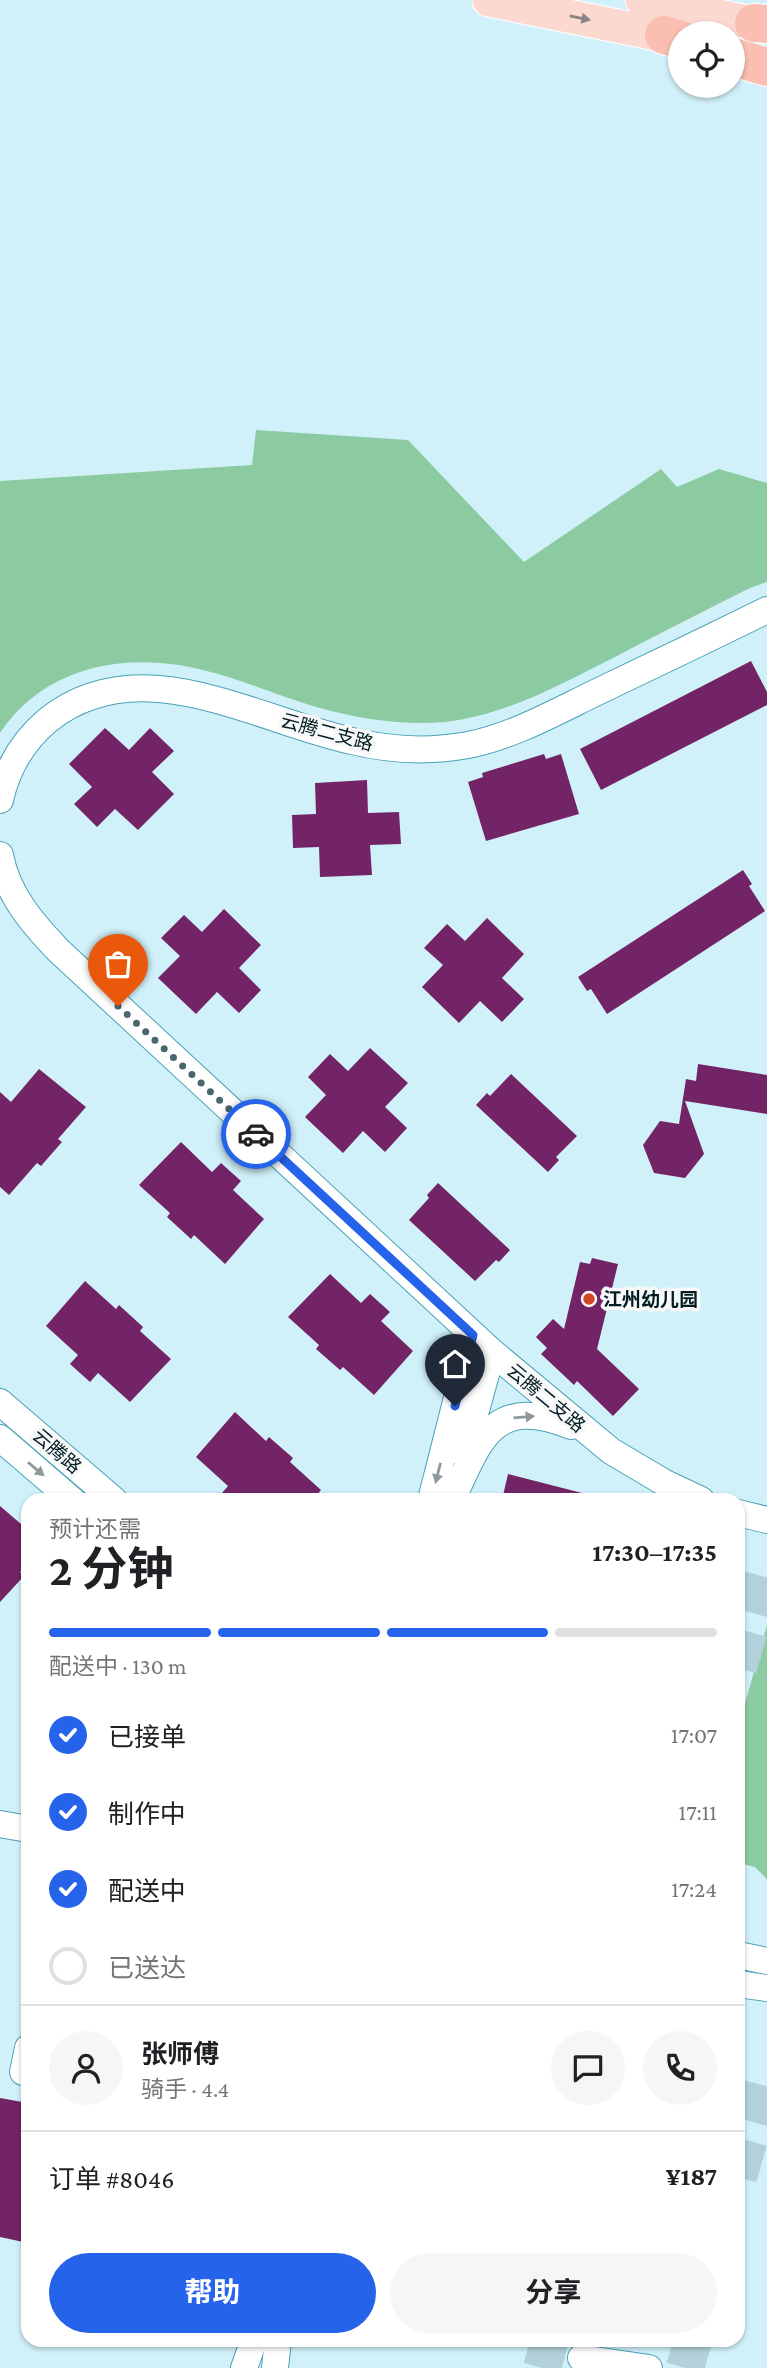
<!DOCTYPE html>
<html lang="zh">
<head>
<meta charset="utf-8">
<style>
	:root { --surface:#fff; --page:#f6f6f6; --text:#202124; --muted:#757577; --line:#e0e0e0; --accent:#2563eb }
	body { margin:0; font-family:"Crimson Pro","Noto Sans SC",serif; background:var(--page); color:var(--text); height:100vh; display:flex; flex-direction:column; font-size:26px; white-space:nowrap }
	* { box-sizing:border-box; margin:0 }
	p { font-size:23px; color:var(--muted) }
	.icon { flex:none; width:38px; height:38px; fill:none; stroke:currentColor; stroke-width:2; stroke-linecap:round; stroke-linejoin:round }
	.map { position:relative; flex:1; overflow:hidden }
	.drawer { position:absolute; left:21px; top:1493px; width:724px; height:854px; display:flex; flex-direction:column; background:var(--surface); border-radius:21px; box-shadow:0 2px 5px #0004 }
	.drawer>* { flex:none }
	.fabs { position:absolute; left:668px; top:21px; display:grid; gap:14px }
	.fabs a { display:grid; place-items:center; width:77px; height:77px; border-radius:50%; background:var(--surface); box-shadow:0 2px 5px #0004; font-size:35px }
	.pin { position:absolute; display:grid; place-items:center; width:60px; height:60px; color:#fff; margin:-72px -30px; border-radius:50% 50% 50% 0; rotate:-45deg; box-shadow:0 0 7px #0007 }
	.pin .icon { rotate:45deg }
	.courier { position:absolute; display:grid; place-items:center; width:70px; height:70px; margin:-35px; border:5px solid #2563eb; border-radius:50%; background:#fff; color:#222; box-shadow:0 2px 9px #0007 }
	.head em { font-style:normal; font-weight:700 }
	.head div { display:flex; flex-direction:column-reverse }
	.head { display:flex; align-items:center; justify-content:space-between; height:119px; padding:0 28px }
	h1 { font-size:46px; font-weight:700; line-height:52px }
	.bar { display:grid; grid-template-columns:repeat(4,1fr); gap:10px 7px; align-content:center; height:84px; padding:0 28px }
	.bar i { height:9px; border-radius:5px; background:var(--line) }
	.bar .active { background:var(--accent) }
	.bar p { grid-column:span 4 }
	.line { display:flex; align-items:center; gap:18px; padding:0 28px; border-top:2px solid var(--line) }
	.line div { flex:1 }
	.round { display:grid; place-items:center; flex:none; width:74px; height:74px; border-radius:37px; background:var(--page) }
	ol { padding:0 28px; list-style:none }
	li { display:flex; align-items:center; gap:21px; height:77px }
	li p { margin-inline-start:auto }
	li .icon { padding:7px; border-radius:50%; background:var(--accent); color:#fff; stroke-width:4 }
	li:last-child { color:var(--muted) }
	li i { width:38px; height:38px; border:4px solid var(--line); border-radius:50% }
	.button { display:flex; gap:14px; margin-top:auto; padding:14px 28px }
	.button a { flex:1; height:80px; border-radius:42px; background:var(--accent); color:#fff; font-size:28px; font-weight:700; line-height:80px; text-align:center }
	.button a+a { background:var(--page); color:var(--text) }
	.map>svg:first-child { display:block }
	.green { fill:#8ccaa1 }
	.building { fill:#732467 }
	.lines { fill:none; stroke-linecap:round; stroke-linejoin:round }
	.highway-tunnel { stroke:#b2d1da; stroke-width:38; stroke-dasharray:38 19; stroke-linecap:butt }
	.minor-casing { stroke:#49a2b6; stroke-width:28 }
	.major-casing { stroke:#fff; stroke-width:35 }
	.highway-casing { stroke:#fff; stroke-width:40 }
	.minor { stroke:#fff; stroke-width:26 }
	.major { stroke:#fcd9d0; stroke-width:33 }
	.highway { stroke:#fabfb0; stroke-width:38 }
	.oneway { fill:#8b8482 }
	.oneway2 { fill:#8d999c }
	.done { stroke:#4a676e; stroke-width:7; stroke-dasharray:0 12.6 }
	.route { stroke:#2563eb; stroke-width:9 }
	.poi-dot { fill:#d24826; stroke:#f8f8f8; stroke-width:2.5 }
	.labels { text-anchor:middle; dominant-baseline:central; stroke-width:7; stroke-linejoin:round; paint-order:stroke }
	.street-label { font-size:19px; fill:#011c23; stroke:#f8f8f8 }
	.poi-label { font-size:19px; font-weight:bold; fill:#011c23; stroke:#f8f8f8; text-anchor:start }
</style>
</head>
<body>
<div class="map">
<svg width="767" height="2368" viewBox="0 0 767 2368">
	<rect width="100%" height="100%" fill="#d1f1fa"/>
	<g class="green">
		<path d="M256 430 408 440 524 562 661 469 677 487 719 469 767 483V582L750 588C704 611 658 634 613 658 559 685 506 715 445 722 410 725 374 721 340 713 293 703 249 681 203 670 128 651 45 665 0 733V481L252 465Z"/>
		<polygon points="767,1625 767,1879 755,1867 739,1863 739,1725"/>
	</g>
	<g class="building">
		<polygon points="751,661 767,692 767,705 601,790 580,749"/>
		<polygon points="105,728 129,750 150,728 174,751 152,772 174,794 138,830 115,809 97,827 74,804 92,787 69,764"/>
		<polygon points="544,754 546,759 561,754 579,814 486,841 468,782 483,777 482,773"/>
		<polygon points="367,780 368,813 399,812 401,844 370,845 372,875 320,877 319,847 293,848 292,815 316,814 315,783"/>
		<polygon points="743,870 752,884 749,886 765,911 607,1014 591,989 587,991 578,977"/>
		<polygon points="224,909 261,945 239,968 261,990 239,1013 217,992 196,1014 158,978 180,956 161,938 184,915 202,932"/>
		<polygon points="487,918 524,954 502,978 524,999 502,1022 480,1001 459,1023 422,987 443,965 424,948 447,924 465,941"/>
		<polygon points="370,1048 408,1083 385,1107 407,1128 385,1152 363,1131 343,1153 305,1117 326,1095 308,1077 330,1054 348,1071"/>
		<polygon points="698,1064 767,1075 767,1114 685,1101 704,1154 685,1178 654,1173 643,1145 660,1121 679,1124 686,1079 696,1081"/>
		<polygon points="39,1069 86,1107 58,1139 62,1142 41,1166 37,1163 9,1195 0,1187 0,1092 11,1102"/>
		<polygon points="511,1074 577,1136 556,1157 559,1160 548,1172 476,1105 487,1093 490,1096"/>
		<polygon points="181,1142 212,1172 221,1163 241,1181 233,1190 264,1219 225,1264 194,1235 191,1239 167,1217 170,1213 139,1185"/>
		<polygon points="438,1183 510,1250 499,1262 496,1260 475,1281 409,1220 429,1198 427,1195"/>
		<polygon points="592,1258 618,1264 597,1349 639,1389 613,1416 577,1381 574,1385 541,1354 547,1348 536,1337 553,1319 564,1329 580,1262 590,1264"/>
		<polygon points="330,1274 361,1303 370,1294 390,1312 381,1321 413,1351 374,1395 343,1367 340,1370 316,1349 319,1345 288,1317"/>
		<polygon points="85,1281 116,1309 119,1305 143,1327 140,1331 171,1359 130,1402 98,1373 90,1382 70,1364 78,1355 46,1326"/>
		<polygon points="235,1412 266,1441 269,1437 293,1458 290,1462 321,1490 313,1500 216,1500 228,1486 196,1457"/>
		<polygon points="508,1474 586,1494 585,1500 502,1500"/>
		<polygon points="0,1506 28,1530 28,1564 20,1572 24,1576 0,1602"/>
		<polygon points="0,2098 28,2103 28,2243 0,2237"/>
	</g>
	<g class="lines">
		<g class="highway-tunnel">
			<polyline points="738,1668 767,1566"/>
			<polyline points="738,2177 767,2075"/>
			<polyline points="542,2368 550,2340"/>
			<polyline points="685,2368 693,2340"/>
		</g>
		<g class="minor-casing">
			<g id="minor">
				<path d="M0 800C7 768 23 741 48 720 140 647 255 720 352 741 389 750 430 752 468 745 513 736 554 713 595 693 652 666 710 638 767 610"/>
				<path d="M0 855C7 894 32 923 59 951L492 1352 611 1451 665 1483 701 1500"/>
				<polyline points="0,1402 114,1500"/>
				<polyline points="0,1438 72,1500"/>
				<polyline points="464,1454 492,1352"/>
				<polyline points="431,1500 473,1335"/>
				<path d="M452 1500C480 1439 493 1395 571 1426"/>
				<polyline points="738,1513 767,1520"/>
				<polyline points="0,1824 28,1829"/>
				<polyline points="738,1955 767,1961"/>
				<polyline points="738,1984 767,1988"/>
				<polyline points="23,2072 28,2048"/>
				<polyline points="581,2358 649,2368"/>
				<polyline points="244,2368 254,2340"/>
				<polyline points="275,2368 278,2340"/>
			</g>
		</g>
		<g class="major-casing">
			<g id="major">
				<polyline points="489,0 681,39"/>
				<polyline points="642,0 767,26"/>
			</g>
		</g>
		<g class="highway-casing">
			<g id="highway">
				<polyline points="754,23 767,24"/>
				<polyline points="664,35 681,40"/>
				<polyline points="733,57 767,67"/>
			</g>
		</g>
		<use href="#minor" class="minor"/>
		<use href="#major" class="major"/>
		<use href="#highway" class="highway"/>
	</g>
	<defs><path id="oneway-solid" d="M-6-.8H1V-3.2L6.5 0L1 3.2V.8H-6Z" transform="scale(1.75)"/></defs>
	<use class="oneway" href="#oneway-solid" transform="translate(580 18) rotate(11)"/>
	<g class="oneway2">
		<use href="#oneway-solid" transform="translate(524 1417) rotate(-5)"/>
		<use href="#oneway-solid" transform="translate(36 1469) rotate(40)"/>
		<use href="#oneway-solid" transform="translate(438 1473) rotate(104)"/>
	</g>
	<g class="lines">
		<polyline class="done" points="118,1006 256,1134"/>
		<polyline class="route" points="256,1134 473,1335 455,1406"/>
	</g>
	<circle class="poi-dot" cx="589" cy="1299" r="7"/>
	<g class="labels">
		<g class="street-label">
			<text transform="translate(327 732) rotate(15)">云腾二支路</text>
			<text transform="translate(546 1398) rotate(40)">云腾二支路</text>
			<text transform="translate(57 1451) rotate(41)">云腾路</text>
		</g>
		<g class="poi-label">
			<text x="603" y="1299">江州幼儿园</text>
		</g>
	</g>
</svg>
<div class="fabs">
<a><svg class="icon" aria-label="locate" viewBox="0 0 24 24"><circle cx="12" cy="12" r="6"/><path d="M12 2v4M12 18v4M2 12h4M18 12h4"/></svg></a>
</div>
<div class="pin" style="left:118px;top:1006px;background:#ea580c"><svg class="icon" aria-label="bag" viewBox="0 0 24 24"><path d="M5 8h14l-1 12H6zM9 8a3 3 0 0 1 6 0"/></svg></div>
<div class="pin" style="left:455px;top:1406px;background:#1f2937"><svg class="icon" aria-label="home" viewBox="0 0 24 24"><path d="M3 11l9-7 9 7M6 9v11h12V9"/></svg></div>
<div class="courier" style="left:256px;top:1134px"><svg class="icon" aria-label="car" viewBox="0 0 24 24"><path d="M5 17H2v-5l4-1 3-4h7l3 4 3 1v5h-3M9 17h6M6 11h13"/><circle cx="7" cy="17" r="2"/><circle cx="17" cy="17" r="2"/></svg></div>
<section class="drawer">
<div class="head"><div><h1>2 分钟</h1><p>预计还需</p></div><em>17:30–17:35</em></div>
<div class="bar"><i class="active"></i><i class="active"></i><i class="active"></i><i></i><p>配送中 · 130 m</p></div>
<ol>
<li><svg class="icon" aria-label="check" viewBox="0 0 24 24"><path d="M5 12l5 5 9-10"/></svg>已接单<p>17:07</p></li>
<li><svg class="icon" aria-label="check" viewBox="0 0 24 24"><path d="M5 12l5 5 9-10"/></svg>制作中<p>17:11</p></li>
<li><svg class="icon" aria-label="check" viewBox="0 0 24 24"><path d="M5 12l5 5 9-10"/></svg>配送中<p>17:24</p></li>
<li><i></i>已送达</li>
</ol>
<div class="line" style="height:126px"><a class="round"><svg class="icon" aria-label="person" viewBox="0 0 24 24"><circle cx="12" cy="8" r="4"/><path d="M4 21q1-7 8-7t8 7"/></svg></a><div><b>张师傅</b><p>骑手 · 4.4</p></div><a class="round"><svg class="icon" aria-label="chat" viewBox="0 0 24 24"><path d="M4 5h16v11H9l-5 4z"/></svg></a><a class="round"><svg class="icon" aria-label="phone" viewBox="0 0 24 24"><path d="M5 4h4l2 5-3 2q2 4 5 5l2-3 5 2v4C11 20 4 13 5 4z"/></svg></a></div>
<div class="line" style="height:91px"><div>订单 #8046</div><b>¥187</b></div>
<div class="button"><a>帮助</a><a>分享</a></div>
</section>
</div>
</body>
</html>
